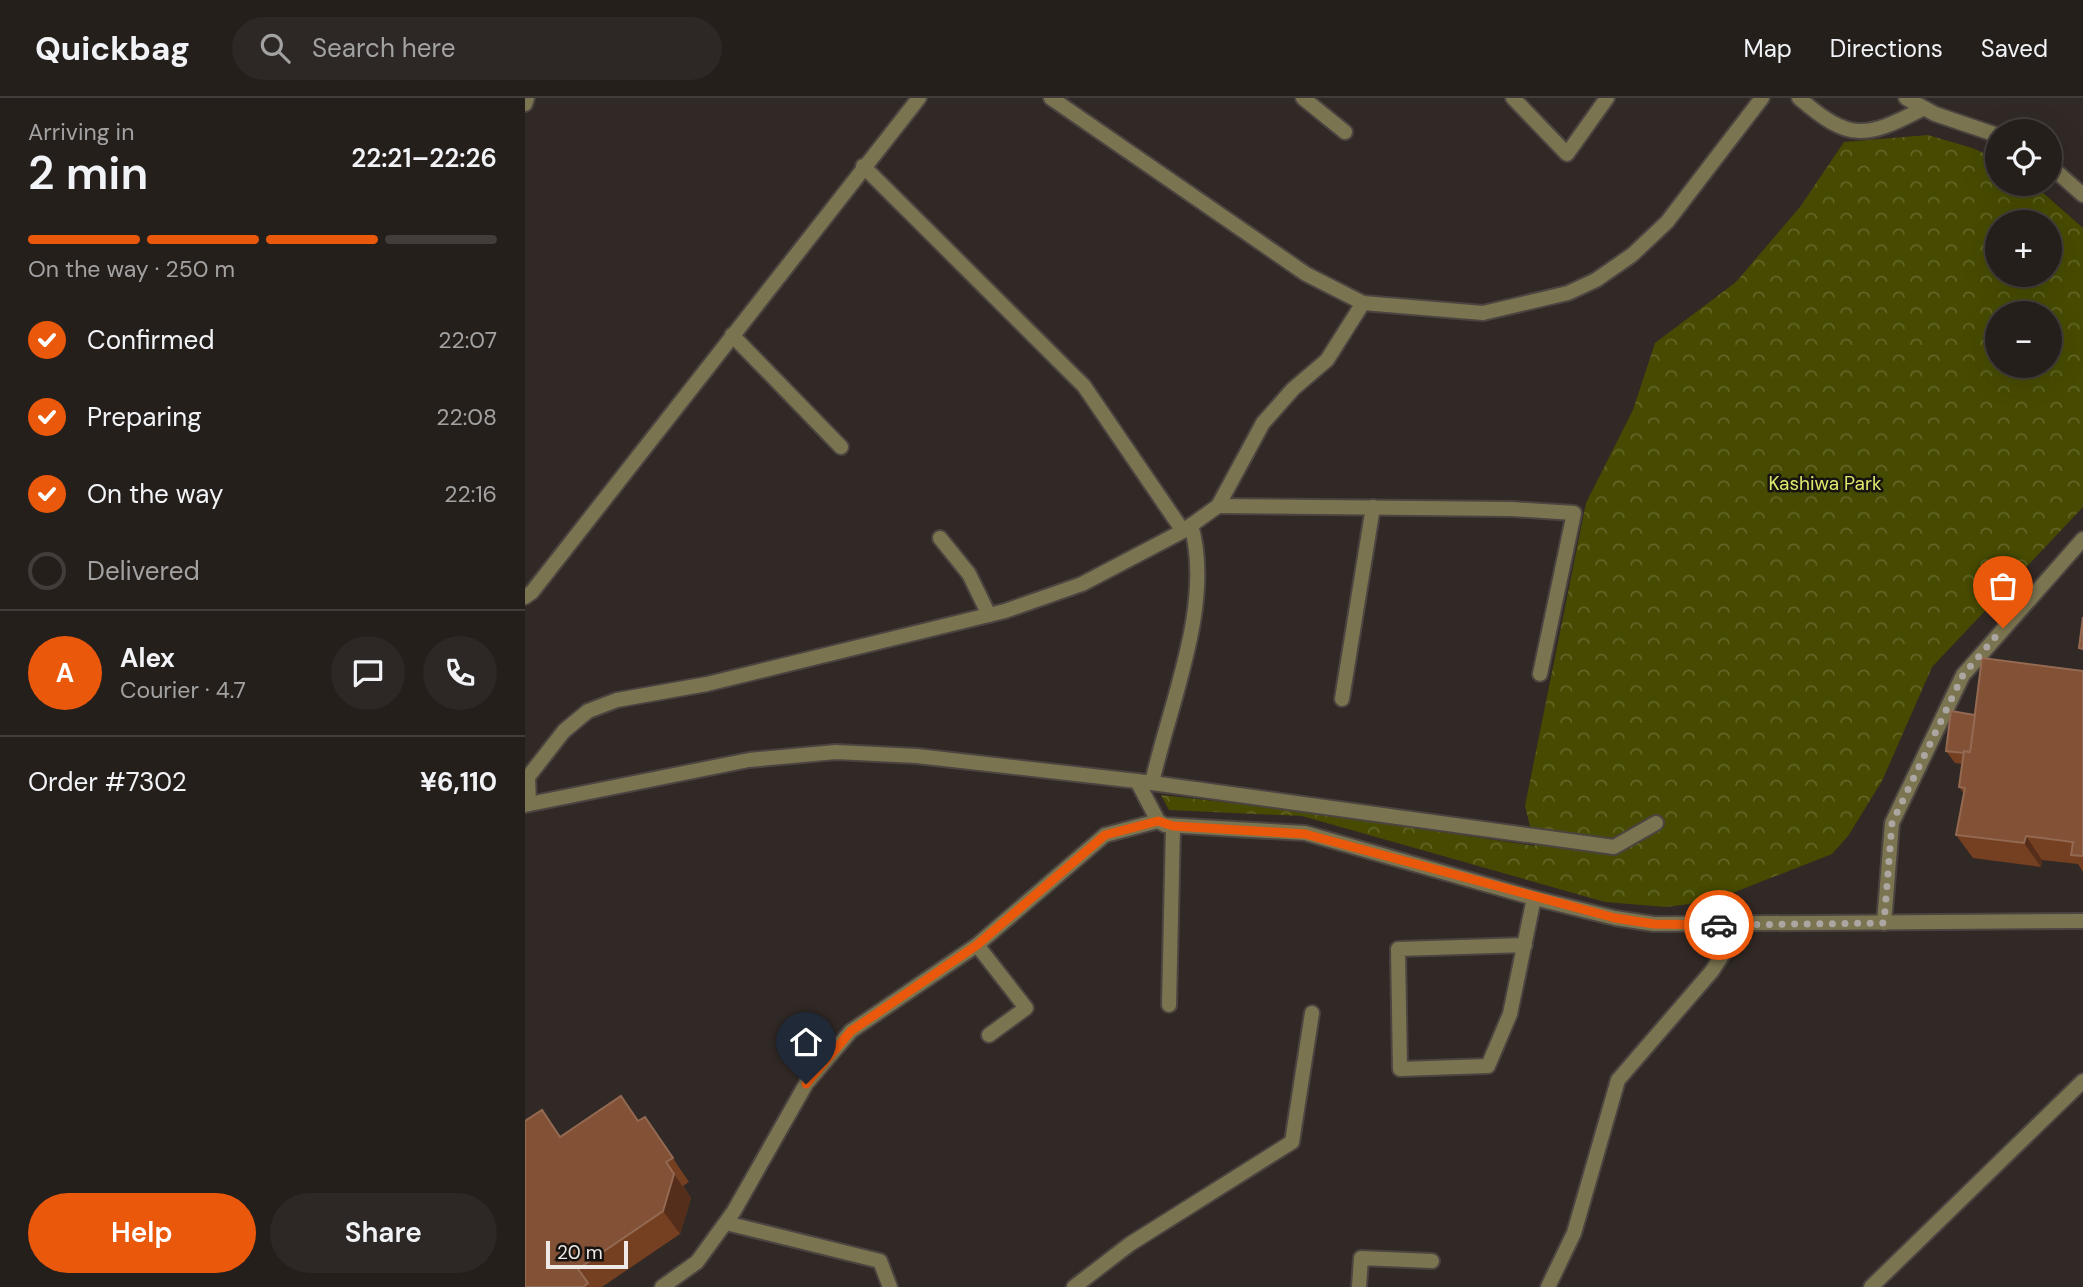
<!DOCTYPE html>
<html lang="en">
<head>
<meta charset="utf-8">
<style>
	:root { --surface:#251f1c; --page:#2d2725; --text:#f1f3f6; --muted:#a3a2a3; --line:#423d3b; --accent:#ea580c }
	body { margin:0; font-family:"DM Sans",sans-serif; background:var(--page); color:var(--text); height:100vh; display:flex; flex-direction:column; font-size:26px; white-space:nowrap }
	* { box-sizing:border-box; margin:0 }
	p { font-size:23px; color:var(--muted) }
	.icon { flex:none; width:38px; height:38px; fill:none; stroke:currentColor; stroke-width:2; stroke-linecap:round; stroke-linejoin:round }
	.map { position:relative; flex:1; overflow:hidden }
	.sheet { display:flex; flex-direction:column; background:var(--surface); width:525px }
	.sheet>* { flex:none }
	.tools { position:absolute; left:1460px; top:21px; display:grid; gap:14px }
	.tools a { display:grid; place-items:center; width:77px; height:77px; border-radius:50%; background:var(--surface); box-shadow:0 7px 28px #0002,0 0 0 2px var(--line); font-size:35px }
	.scale { position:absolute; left:21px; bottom:18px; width:82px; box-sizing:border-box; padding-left:7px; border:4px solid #eee9e6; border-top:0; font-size:19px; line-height:24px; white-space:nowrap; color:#eee9e6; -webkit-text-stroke:5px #161311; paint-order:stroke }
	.pin { position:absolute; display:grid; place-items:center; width:60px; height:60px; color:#fff; margin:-72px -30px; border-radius:50% 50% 50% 0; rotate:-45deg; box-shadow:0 0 7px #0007 }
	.pin .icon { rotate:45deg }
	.courier { position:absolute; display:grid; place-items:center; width:70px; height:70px; margin:-35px; border:5px solid #ea580c; border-radius:50%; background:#fff; color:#222; box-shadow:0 2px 9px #0007 }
	.headline em { font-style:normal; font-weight:600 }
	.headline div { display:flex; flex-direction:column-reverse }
	.headline { display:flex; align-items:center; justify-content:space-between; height:119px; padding:0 28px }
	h1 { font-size:46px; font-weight:600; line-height:52px }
	.bar { display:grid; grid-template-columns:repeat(4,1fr); gap:10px 7px; align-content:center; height:84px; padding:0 28px }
	.bar i { height:9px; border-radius:5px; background:var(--line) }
	.bar .selected { background:var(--accent) }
	.bar p { grid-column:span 4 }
	.line { display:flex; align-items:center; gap:18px; padding:0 28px; border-top:2px solid var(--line) }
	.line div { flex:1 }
	.round { display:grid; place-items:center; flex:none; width:74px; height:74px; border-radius:37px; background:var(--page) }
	ol { padding:0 28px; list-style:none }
	li { display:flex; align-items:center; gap:21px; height:77px }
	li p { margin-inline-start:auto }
	li .icon { padding:7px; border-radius:50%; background:var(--accent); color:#fff; stroke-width:4 }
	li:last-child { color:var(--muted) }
	li i { width:38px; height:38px; border:4px solid var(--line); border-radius:50% }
	.button { display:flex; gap:14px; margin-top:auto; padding:14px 28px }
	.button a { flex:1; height:80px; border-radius:42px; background:var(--accent); color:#fff; font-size:28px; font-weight:600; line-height:80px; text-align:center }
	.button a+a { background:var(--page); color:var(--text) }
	header { display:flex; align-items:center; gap:42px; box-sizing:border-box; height:98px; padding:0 35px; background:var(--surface); border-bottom:2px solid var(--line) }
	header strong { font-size:33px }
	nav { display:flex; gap:38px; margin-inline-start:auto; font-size:24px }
	.search { width:490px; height:63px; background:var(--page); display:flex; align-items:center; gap:18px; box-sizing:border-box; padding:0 24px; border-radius:38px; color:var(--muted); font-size:26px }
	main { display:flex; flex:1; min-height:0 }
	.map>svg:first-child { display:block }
	.park { fill:url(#park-crowns); fill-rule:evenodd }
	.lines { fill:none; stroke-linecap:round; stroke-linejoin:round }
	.service-casing { stroke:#4b4440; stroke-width:18 }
	.minor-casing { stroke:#4b4440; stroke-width:18 }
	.tertiary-casing { stroke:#4b4440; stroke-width:18 }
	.service { stroke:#7b7450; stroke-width:14 }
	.minor { stroke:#7b7450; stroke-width:14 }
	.tertiary { stroke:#7b7450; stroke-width:14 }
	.wall { fill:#753f21 }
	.shaded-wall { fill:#542e1a }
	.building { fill:#825136; stroke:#936952; stroke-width:2 }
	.done { stroke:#aca6a2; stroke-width:7; stroke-dasharray:0 12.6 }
	.route { stroke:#ea580c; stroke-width:9 }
	.labels { text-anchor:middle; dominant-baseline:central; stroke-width:5; stroke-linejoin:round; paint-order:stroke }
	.park-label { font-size:19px; fill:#e0e86d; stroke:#161311 }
</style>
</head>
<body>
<header>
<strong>Quickbag</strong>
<div class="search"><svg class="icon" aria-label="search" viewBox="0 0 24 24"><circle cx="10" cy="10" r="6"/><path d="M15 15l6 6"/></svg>Search here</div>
<nav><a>Map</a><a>Directions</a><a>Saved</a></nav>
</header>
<main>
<section class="sheet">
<div class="headline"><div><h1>2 min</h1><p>Arriving in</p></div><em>22:21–22:26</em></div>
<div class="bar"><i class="selected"></i><i class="selected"></i><i class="selected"></i><i></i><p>On the way · 250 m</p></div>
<ol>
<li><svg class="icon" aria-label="check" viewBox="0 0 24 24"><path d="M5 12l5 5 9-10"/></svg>Confirmed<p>22:07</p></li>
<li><svg class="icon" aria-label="check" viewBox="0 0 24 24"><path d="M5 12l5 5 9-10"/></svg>Preparing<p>22:08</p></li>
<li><svg class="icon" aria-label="check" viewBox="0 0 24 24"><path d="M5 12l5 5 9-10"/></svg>On the way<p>22:16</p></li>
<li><i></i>Delivered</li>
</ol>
<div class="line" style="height:126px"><b class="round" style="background:var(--accent);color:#fff">A</b><div><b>Alex</b><p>Courier · 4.7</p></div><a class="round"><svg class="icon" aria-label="chat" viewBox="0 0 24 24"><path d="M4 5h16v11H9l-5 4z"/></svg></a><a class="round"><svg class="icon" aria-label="phone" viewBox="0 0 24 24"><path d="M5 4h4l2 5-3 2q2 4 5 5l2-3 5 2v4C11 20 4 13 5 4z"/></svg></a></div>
<div class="line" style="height:91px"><div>Order #7302</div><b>¥6,110</b></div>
<div class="button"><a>Help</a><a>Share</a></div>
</section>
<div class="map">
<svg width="1558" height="1189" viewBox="0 0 1558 1189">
	<defs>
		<pattern id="park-crowns" width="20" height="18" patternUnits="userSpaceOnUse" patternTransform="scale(1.75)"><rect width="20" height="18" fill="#474b01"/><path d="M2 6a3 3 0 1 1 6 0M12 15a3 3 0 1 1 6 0" fill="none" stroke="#626526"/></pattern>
	</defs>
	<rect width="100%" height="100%" fill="#312925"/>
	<path class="park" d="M1403 37 1447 50 1472 61V86H1508L1558 130V409L1407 569 1357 683 1323 738 1307 756 1187 803 1141 809 1080 804 777 718 644 712 636 697 778 713 1010 748 1000 708 1061 405 1108 312 1130 245 1211 184 1275 109 1319 44ZM1472 124H1524V177H1472ZM1472 215H1524V268H1472Z"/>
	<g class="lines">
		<g class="service-casing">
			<g id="service">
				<polyline points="207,237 316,349"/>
				<polyline points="415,440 444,476 464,517"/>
				<polyline points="627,685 1089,749 1131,725"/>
			</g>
		</g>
		<g class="minor-casing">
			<g id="minor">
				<polyline points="526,0 781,176 838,205 958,215 1043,195 1071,182 1107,157 1142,124 1237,0"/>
				<polyline points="778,0 820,34"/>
				<polyline points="988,0 1042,56 1082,0"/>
				<path d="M1274 0C1324 43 1340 41 1397 11"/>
				<polyline points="0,6 2,0"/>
				<polyline points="338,68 559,288 658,433"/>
				<polyline points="693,408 987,411 1049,415 1015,576"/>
				<polyline points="0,499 7,494 394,0"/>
				<polyline points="817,601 848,409"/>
				<path d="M612 683 627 685C644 607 689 506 666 427"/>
				<polyline points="4,706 3,679 39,633 63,613 92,602 182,586 480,513 557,486 658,433 693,408 738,325 768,291 802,262 838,205"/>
				<polyline points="452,847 501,910 464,937"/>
				<polyline points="1000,847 873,851 875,971 963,968 985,916 1009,800"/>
				<polyline points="644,907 648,728"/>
				<polyline points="201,1125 355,1163 365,1189"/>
				<polyline points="137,1189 172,1164 209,1113 281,986 326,933 452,847 580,737 633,723"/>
				<polyline points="549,1189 605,1146 767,1044 787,915"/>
				<polyline points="834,1189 836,1160 907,1163"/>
				<polyline points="1023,1189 1049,1135 1093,982 1187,873 1216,828"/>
				<polyline points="1346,1189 1558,983"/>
			</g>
		</g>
		<g class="tertiary-casing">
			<g id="tertiary">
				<polyline points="1381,0 1410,16 1472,37"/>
				<polyline points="1524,67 1558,97"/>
				<polyline points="0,707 224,662 311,654 392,658 612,683 633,723 640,727 780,735 1009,800 1090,820 1129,826 1558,823"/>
				<polyline points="1359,825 1367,725 1438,577 1558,441"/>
			</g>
		</g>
		<use href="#service" class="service"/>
		<use href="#minor" class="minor"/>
		<use href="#tertiary" class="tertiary"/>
	</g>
	<g class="wall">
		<polygon points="1558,573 1558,774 1553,766 1517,762 1516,769 1448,760 1431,737 1439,696 1434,689 1437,666 1430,665 1421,653 1450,617"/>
		<polygon points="120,1019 164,1084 158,1088 166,1100 155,1136 77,1189 0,1189 36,1039 114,1023"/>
	</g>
	<g class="shaded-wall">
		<polygon points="1501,738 1517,762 1516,769 1499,745"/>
		<polygon points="149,1076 166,1100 155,1136 138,1113"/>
	</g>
	<g class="building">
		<polygon points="1558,519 1558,551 1554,550"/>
		<polygon points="1457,560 1558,573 1558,758 1546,757 1548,744 1501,738 1499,745 1431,737 1440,690 1434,689 1439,653 1445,654"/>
		<polygon points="1426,613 1450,617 1445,654 1439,653 1439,655 1421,653"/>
		<polygon points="96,998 113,1023 120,1019 148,1060 141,1064 149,1076 138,1113 53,1171 63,1185 58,1189 0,1189 0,1023 17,1012 35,1039"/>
	</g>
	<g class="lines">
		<polyline class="done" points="1194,827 1359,825 1367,725 1438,577 1478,530"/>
		<polyline class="route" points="281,986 326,933 452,847 580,737 633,723 648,728 780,736 1090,820 1129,826 1194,827"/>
	</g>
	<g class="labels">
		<g class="park-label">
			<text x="1300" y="385">Kashiwa Park</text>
		</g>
	</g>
</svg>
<div class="tools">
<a><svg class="icon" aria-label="locate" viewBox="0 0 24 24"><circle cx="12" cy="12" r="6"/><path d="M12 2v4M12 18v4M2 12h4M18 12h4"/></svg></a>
<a>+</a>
<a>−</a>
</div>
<div class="scale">20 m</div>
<div class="pin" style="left:1478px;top:530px;background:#ea580c"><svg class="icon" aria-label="bag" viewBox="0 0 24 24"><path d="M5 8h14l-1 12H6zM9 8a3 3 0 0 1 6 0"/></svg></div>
<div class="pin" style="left:281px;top:986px;background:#1f2937"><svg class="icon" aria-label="home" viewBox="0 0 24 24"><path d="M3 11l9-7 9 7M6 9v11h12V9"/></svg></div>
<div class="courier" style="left:1194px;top:827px"><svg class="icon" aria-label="car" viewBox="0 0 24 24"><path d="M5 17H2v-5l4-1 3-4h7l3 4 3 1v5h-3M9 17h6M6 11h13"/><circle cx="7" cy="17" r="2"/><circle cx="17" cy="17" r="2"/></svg></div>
</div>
</main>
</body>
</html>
